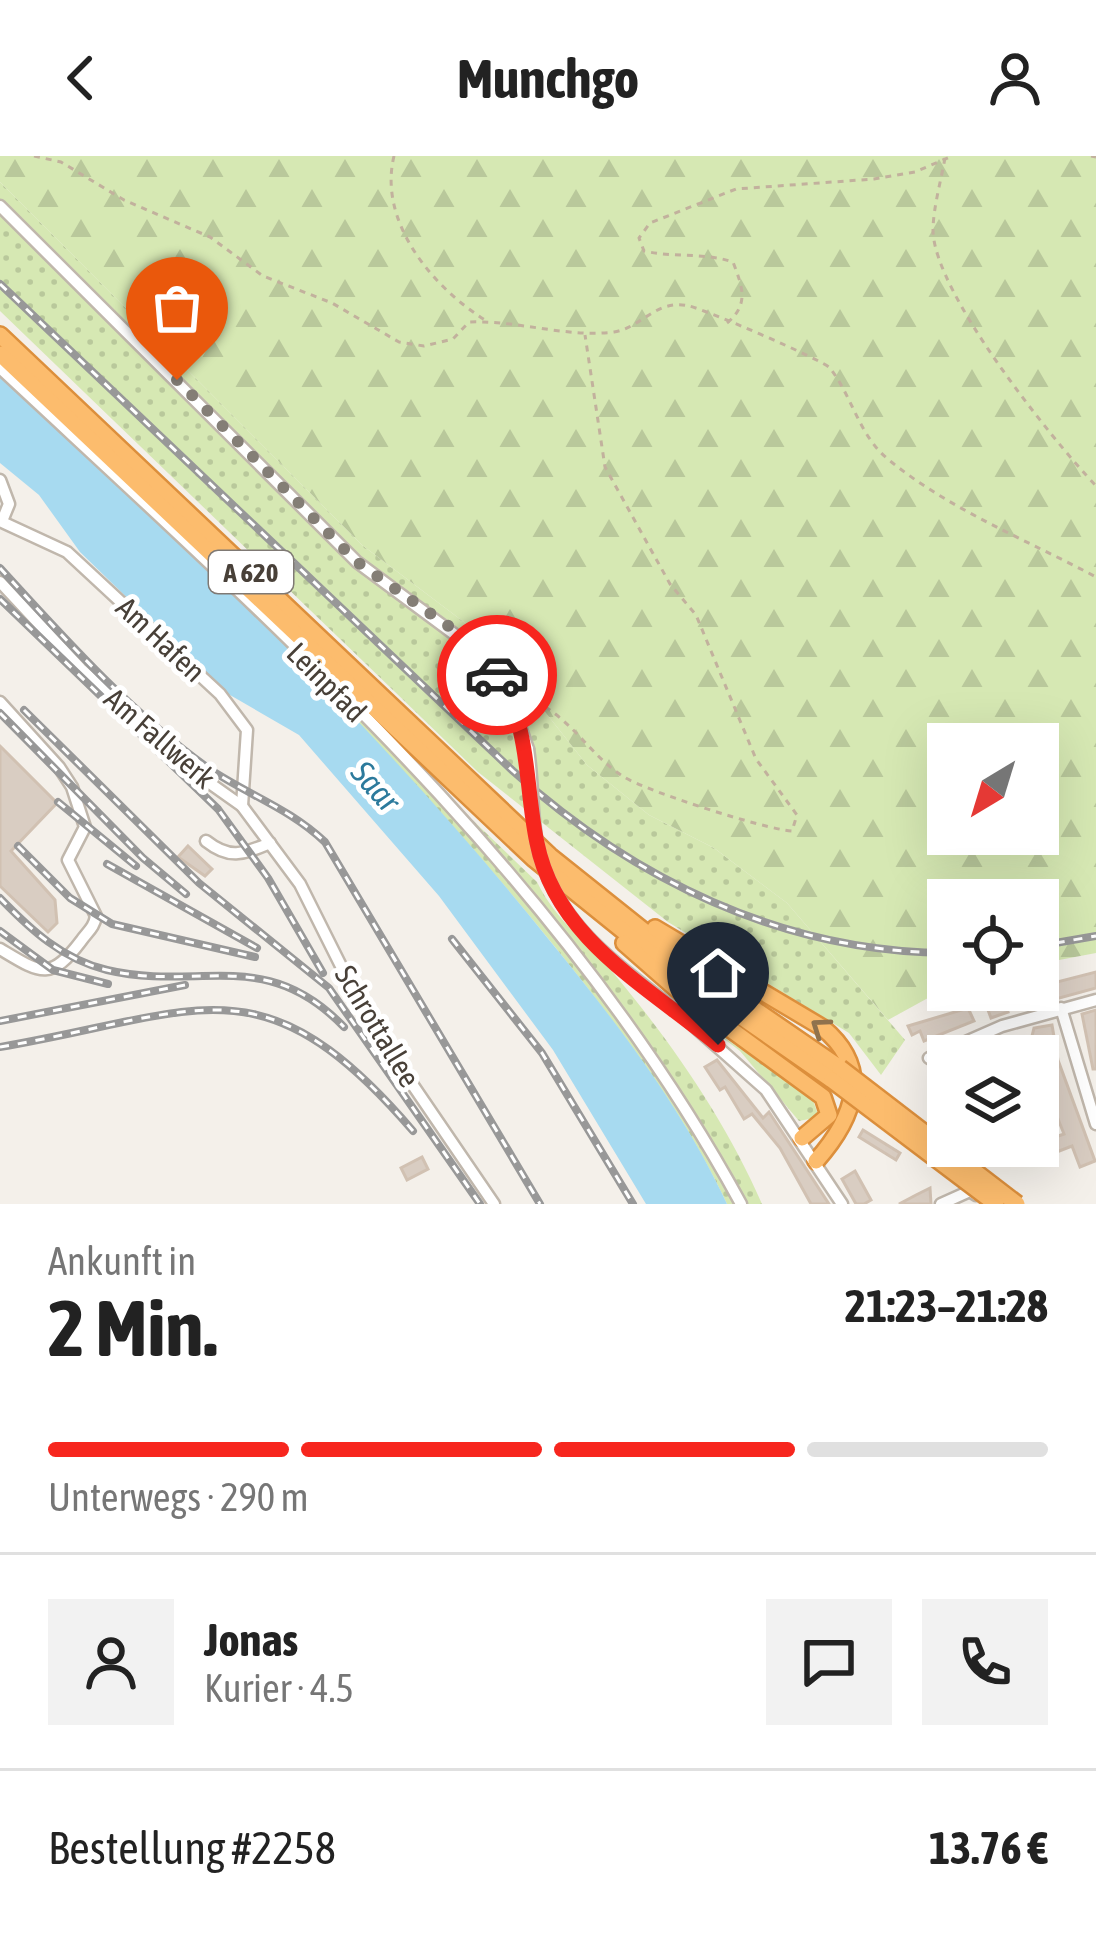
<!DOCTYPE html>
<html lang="de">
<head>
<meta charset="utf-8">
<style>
	:root { --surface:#fff; --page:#f2f2f2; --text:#222; --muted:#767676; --line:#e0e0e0; --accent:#f7261e }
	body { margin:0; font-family:"Asap Condensed",sans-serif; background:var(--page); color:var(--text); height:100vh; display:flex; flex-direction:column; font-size:45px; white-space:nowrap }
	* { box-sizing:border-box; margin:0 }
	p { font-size:39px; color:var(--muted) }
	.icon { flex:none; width:66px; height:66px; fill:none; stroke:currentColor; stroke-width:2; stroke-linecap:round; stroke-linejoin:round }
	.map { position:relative; height:1048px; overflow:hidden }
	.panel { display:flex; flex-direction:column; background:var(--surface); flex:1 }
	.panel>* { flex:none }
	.needle { width:78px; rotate:218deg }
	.tools { position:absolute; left:927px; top:567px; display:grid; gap:24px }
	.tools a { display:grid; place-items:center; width:132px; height:132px; border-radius:0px; background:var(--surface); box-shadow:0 12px 48px #0002; font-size:60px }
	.pin { position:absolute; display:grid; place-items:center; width:102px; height:102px; color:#fff; margin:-123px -51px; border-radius:50% 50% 50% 0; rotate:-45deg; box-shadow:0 0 12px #0007 }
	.pin .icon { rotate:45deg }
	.courier { position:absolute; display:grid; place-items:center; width:120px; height:120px; margin:-60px; border:9px solid #f7261e; border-radius:50%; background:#fff; color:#222; box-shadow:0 3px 15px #0007 }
	.summary em { font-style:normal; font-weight:700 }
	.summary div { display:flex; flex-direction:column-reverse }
	.summary { display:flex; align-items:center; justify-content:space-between; height:204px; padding:0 48px }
	h1 { font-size:78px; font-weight:700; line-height:90px }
	.bar { display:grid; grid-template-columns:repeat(4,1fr); gap:18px 12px; align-content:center; height:144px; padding:0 48px }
	.bar i { height:15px; border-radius:9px; background:var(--line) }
	.bar .selected { background:var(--accent) }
	.bar p { grid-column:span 4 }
	.line { display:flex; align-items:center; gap:30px; padding:0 48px; border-top:3px solid var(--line) }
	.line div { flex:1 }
	.round { display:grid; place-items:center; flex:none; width:126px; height:126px; border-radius:0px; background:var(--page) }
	header { display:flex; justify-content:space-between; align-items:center; height:156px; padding:0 48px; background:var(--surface); font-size:54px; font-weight:700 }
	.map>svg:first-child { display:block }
	.grass { fill:url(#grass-dots) }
	.forest { fill:url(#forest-firs); fill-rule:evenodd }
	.water { fill:#a7daf0 }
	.building { fill:#d9cdc2; stroke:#d1c1b2; stroke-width:3 }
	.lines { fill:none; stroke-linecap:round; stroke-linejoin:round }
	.minor-casing { stroke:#c0b7ac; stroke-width:15 }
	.highway-casing { stroke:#dc8f3c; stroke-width:20 }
	.path { stroke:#c2b19d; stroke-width:3; stroke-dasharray:6 6; stroke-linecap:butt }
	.minor { stroke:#fff; stroke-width:10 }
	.highway { stroke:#fcbc6d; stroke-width:15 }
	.rail-casing { stroke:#989898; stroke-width:8 }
	.rail { stroke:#fff; stroke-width:3; stroke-dasharray:9; stroke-linecap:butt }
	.minor-bridge-casing { stroke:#c0b7ac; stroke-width:15; stroke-linecap:butt }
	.highway-bridge-casing { stroke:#dc8f3c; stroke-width:20; stroke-linecap:butt }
	.minor-bridge { stroke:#fff; stroke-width:10 }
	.highway-bridge { stroke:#fcbc6d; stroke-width:15 }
	.oneway { stroke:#90724d }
	.done { stroke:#847e76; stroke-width:12; stroke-dasharray:0 21.6 }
	.route { stroke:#f7261e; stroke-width:15 }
	.labels { text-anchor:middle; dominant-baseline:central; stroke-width:10; stroke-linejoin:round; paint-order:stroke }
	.shield { fill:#fff; stroke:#7f7974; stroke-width:3 }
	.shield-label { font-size:27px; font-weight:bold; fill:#484038 }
	.street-label { font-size:30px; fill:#484038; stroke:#fff }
	.water-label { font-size:33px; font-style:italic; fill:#2c7a9c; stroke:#fff }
</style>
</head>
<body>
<header><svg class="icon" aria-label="back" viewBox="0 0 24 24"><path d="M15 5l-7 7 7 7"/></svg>Munchgo<svg class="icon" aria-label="person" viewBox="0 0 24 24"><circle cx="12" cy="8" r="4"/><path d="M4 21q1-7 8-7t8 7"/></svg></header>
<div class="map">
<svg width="1096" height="1048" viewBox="0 0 1096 1048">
	<defs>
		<pattern id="grass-dots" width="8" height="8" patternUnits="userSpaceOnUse" patternTransform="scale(3)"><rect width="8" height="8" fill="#d6e8b3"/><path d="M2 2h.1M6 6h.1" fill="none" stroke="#b9c89b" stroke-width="1.8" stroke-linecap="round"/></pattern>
		<pattern id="forest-firs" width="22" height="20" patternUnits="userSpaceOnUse" patternTransform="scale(3)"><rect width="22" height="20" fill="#d6e8b3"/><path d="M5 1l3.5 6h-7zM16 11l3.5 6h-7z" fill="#b9c89b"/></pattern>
	</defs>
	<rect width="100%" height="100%" fill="#f4f0ea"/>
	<g class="grass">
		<polygon points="0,26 362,389 489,485 587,609 649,659 714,692 787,747 905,884 881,919 849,877 668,766 478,616 0,155"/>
		<path d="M27 236 537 726C556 765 588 787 615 819 672 887 727 967 762 1048H727C683 954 620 872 555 791 395 591 208 418 24 240Z"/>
		<polygon points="710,872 812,942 819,961 799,965 740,895"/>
	</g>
	<path class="forest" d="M0 0H1096V797L1038 808V744H948V831L888 864 787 747 714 692 649 659 587 609 489 485 362 389 0 26ZM948 588H1038V678H948Z"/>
	<path class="water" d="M0 218C194 395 386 580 550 785 617 867 682 951 727 1048H646L553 894 439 740 299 579 223 535 80 396 39 339 0 307Z"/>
	<g class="building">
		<polygon points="0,590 57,647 11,695 55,744 57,767 48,776 0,730"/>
		<polygon points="188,690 212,713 205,720 178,701"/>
		<polygon points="1096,816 1096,832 1023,852 1018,836"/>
		<polygon points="1002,840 1008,856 991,862 985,846"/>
		<polygon points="968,852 974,865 924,885 920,875 912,879 908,870"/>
		<polygon points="1096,854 1096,913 1093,913 1082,858"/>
		<polygon points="1052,869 1058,904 1095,1005 1080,1011 1072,990 1049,999 1044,985 1064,978 1058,963 1038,970 1038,945 1052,940 1032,880 1034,872"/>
		<polygon points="717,904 763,962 769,956 829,1048 811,1048 780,992 752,958 744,963 725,931 720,934 705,911"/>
		<polygon points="863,974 900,997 896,1004 859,981"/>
		<polygon points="422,1001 428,1013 407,1024 401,1012"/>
		<polygon points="855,1015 871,1044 864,1048 856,1048 842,1023"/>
		<polygon points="930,1032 931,1048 899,1048 916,1039"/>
	</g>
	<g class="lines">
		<g class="minor-casing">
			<g id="minor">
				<polyline points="0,50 357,406 481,498 509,539 528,593"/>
				<path d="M0 212C270 464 563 720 741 1048"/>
				<polyline points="0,324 9,348 2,365"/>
				<polyline points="0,365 67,396 220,538 247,574 242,650"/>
				<polyline points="0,426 81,513 194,616 242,650 300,728 367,862 494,1048"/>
				<path d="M0 546 59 611 72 631 85 671 68 704 96 760C94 772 88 775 81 785 50 826 40 817 0 793"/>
				<path d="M206 685C230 704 243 698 270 687"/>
				<polyline points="1061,852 1096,968"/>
				<polyline points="678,856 766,934 842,1048"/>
				<polyline points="929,902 1002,870 1096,844"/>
				<polyline points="941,1048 970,1035 976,1039"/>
			</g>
		</g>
		<g class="highway-casing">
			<g id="highway">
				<polyline points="0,179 550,700 664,791 840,912"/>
				<polyline points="0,198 534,703 658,803 832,924"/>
				<path d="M655 772 823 872C872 913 855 961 816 1005"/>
				<polyline points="624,787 681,837 823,941 829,959 802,982"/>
			</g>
		</g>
		<g class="path">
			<path d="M34 0 61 6 124 44 210 81 263 120 332 147 399 186 424 190 453 183 469 166C518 164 566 182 614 176 641 172 657 142 689 150 704 153 823 204 830 212 853 242 859 280 889 304 950 354 1027 384 1096 421"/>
			<path d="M394 0C378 65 431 130 485 164"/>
			<polyline points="1091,0 1096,1"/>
			<path d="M945 2C941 25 933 52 933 75 935 138 1051 282 1096 330"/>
			<path d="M727 167C750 148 742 130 733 106 703 96 675 102 644 95L639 82 650 67 736 33 874 23 915 16 952 0"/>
			<path d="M523 542C566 552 588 599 624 621 649 636 764 673 792 675L797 659 756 603 696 459 670 428 605 311 585 179"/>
		</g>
		<use href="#minor" class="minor"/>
		<use href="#highway" class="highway"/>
		<g class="rail-casing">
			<g id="rail">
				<path d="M0 128 513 615C633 723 782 796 948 797"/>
				<path d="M0 412C63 481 131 557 208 612 248 639 289 652 325 686L540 1048"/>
				<polyline points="0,443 218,653 268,722 323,817"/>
				<polyline points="24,554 199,727 329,832 480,1048"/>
				<polyline points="0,557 143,702 186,738"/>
				<polyline points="58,646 136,710"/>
				<polyline points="18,690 70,742 112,768 255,801"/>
				<polyline points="107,708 257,792"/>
				<path d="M0 742C31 774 62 803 107 814 199 836 265 789 344 871"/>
				<polyline points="0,775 53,814 108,828"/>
				<polyline points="452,783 542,897 633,1048"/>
				<polyline points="1038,790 1096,780"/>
				<polyline points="0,865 185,829"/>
				<path d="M0 891C200 857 262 799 413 975"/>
			</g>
		</g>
		<use href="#rail" class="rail"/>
		<g class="minor-bridge-casing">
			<path id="minor-bridge" d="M528 593C533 624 531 657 537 687 553 767 618 809 678 856"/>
		</g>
		<g class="highway-bridge-casing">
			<g id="highway-bridge">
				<polyline points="840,912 1017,1048"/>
				<polyline points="832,924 996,1048"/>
			</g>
		</g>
		<use href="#minor-bridge" class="minor-bridge"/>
		<use href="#highway-bridge" class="highway-bridge"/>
	</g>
	<defs><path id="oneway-chevron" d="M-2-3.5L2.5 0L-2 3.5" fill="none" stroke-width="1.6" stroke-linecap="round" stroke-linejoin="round" transform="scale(3)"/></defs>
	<use class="oneway" href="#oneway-chevron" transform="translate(820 871) rotate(-145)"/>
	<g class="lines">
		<polyline class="done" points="177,224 357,406 464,481 497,519"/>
		<path class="route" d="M497 519C532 575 524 626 537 687 556 783 649 831 718 889"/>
	</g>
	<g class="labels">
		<rect class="shield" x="209" y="395" width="84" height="42" rx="9"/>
		<g class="shield-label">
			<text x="251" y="416">A 620</text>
		</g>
		<g class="street-label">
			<text transform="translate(161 483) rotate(43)">Am Hafen</text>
			<text transform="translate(327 526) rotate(45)">Leinpfad</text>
			<text transform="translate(160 582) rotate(41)">Am Fallwerk</text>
			<text transform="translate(378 870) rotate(59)">Schrottallee</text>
		</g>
		<g class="water-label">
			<text transform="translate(376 630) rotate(48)">Saar</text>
		</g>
	</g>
</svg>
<div class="tools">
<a><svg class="needle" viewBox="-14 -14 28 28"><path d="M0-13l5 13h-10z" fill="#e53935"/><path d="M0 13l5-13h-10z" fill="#767676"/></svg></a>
<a><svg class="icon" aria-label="locate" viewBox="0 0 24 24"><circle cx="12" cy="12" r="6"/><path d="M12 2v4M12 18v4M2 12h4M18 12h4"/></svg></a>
<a><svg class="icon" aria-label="layers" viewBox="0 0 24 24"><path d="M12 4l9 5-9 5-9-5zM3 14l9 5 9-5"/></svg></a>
</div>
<div class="pin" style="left:177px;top:224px;background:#ea580c"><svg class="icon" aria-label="bag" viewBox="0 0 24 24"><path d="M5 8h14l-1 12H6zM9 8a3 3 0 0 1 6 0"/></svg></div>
<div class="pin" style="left:718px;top:889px;background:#1f2937"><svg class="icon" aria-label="home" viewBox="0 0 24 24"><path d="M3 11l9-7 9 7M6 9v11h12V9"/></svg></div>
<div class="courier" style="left:497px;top:519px"><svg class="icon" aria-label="car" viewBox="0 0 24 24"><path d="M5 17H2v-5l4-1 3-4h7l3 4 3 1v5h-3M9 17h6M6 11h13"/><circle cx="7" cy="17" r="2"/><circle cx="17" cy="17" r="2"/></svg></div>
</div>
<section class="panel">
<div class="summary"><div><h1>2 Min.</h1><p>Ankunft in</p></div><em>21:23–21:28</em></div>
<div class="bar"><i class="selected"></i><i class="selected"></i><i class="selected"></i><i></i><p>Unterwegs · 290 m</p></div>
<div class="line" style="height:216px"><a class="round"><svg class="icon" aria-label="person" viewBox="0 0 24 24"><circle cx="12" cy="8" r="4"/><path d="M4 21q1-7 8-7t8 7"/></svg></a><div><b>Jonas</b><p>Kurier · 4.5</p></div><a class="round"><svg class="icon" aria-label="chat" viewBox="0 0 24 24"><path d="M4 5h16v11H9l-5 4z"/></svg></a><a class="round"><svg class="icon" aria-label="phone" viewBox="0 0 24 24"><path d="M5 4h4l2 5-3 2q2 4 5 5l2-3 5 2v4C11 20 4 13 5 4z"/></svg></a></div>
<div class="line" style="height:156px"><div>Bestellung #2258</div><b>13.76 €</b></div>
</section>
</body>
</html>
